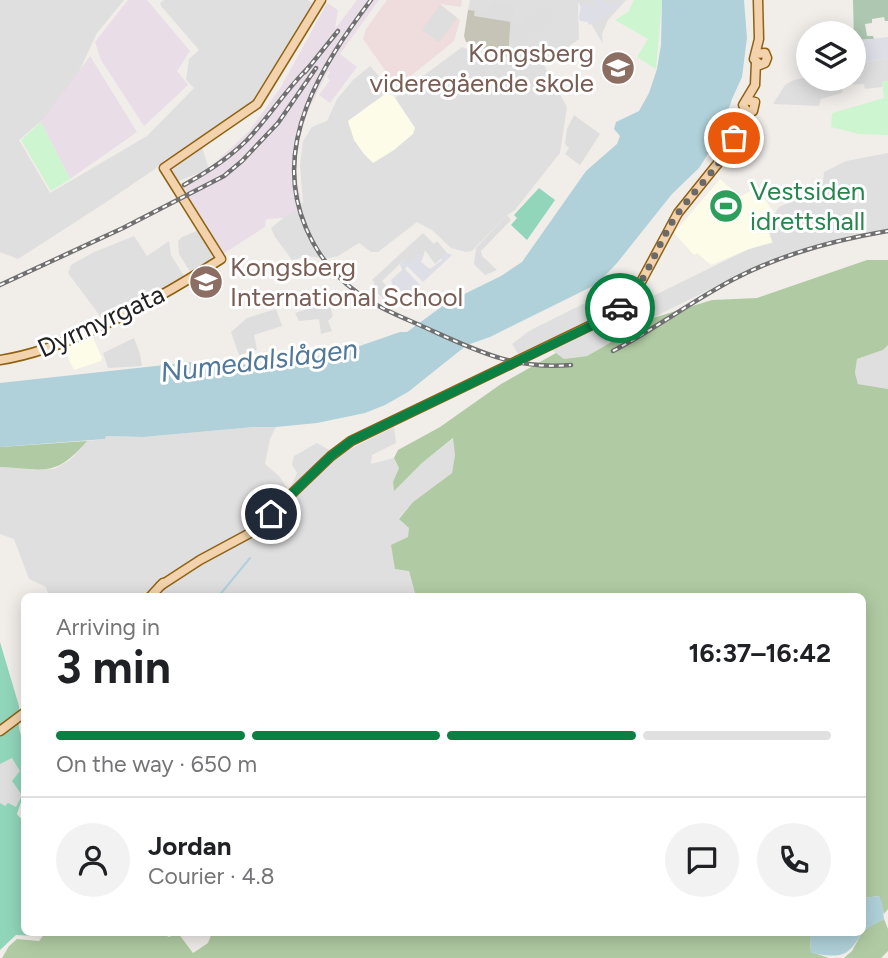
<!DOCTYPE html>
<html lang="en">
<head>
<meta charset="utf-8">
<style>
	:root { --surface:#fff; --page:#f2f2f2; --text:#202124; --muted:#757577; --line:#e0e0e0; --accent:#0b8043 }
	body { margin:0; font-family:Figtree,sans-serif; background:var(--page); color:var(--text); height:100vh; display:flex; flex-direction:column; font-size:26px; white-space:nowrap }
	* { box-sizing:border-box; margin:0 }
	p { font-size:23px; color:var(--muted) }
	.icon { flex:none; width:38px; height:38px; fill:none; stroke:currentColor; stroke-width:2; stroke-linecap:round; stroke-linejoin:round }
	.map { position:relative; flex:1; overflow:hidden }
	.sheet { position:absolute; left:21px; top:593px; width:845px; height:343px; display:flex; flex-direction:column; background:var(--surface); border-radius:10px; box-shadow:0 4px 18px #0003 }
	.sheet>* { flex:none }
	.buttons { position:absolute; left:796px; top:21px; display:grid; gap:14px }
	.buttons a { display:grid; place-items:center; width:70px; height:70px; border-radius:50%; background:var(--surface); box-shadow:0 4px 18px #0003; font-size:35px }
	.pin { position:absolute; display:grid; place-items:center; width:60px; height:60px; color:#fff; margin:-30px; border:4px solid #fff; border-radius:50%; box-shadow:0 2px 7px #0007 }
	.courier { position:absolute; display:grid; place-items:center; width:70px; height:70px; margin:-35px; border:5px solid #0b8043; border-radius:50%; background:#fff; color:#222; box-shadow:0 2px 9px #0007 }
	.summary em { font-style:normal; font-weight:700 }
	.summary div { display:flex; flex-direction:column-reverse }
	.summary { display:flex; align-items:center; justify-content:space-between; height:119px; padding:0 35px }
	h1 { font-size:46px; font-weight:700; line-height:52px }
	.bar { display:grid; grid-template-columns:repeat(4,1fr); gap:10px 7px; align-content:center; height:84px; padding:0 35px }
	.bar i { height:9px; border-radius:5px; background:var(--line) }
	.bar .on { background:var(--accent) }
	.bar p { grid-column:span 4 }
	.line { display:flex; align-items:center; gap:18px; padding:0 35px; border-top:2px solid var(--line) }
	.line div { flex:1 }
	.round { display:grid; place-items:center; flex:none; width:74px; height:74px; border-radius:37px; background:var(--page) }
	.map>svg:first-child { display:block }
	.residential { fill:#e0dfdf }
	.commercial { fill:#efdcdc }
	.industrial { fill:#e9dde7 }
	.education { fill:#fcfce8 }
	.construction { fill:#c5c4b6 }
	.forest { fill:#b0cba3 }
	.cemetery { fill:#adc7b1 }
	.park { fill:#cdf5cf }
	.pitch { fill:#91d6ba }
	.parking { fill:#dedede }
	.plaza { fill:#dedee7 }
	.water { fill:#b0d1d9 }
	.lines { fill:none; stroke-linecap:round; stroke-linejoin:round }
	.stream { stroke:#b0d1d9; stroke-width:2 }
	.major-casing { stroke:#8f6211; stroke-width:11 }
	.major { stroke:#f2d3ad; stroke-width:8 }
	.rail-casing { stroke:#707070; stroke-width:4.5 }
	.rail { stroke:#fff; stroke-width:2; stroke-dasharray:5; stroke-linecap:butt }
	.major-bridge-casing { stroke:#8f6211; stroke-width:11; stroke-linecap:butt }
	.major-bridge { stroke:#f2d3ad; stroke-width:8 }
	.done { stroke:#6a6968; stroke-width:7; stroke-dasharray:0 12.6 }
	.route { stroke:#0b8043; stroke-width:9 }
	.labels { text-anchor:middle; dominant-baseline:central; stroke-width:6; stroke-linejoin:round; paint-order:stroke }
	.education-label { font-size:26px; fill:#785e54; stroke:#fff; text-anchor:end }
	.leisure-label { font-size:26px; fill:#27864d; stroke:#fff; text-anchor:start }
	.street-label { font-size:26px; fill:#222; stroke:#fff }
	.water-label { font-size:28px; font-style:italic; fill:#517799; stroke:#fff }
</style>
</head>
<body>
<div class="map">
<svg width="888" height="958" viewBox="0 0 888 958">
	<rect width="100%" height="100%" fill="#f1eeea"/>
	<g class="residential">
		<polygon points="0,0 124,0 97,33 76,78 47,116 19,140 50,193 147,136 194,88 186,80 189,59 199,50 161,6 160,3 164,0 308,0 312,3 303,23 256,102 200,141 209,169 176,182 166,159 155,169 105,203 18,259 0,252"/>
		<polygon points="470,0 626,0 608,20 602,34 603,44 578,2 579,39 544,65 567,107 560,153 515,210 506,216 472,251 466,252 451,248 432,230 417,222 378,252 371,252 359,243 338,256 325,259 308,256 292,260 275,237 271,228 303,202 300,165 303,141 312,127 327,121 337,99 353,80 370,66 386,84 388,92 348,121 415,128 395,98 415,82 462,47 500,61 508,57 511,14 468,10"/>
		<polygon points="888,58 888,81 882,82 882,87 865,89 864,84 843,85 842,93 821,99 819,106 773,104 785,85 794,80 808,77 808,79 854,79 854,64"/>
		<polygon points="888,153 888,229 851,235 805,249 737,276 650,319 587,356 564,359 550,349 518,354 512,344 529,331 595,298 607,303 614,310 653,296 749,249 773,243 767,226 779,207 817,191 823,183 824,172 846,161"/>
		<polygon points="134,236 147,256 169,241 171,255 184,276 167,289 103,320 68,273 71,265 92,253"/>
		<polygon points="888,345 888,389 858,384 855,373 857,359 883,350"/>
		<polygon points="254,427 276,427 270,439 265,464 279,476 289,491 297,473 292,465 294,456 317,443 338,455 394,427 396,443 372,455 371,464 394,458 399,468 393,482 394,490 422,463 454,438 455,455 452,473 413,502 399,518 409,528 409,571 416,597 49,597 46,587 29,579 14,539 0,534 0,467 54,469 70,460 87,441 105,439 106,436 143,437"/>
	</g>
	<polygon class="commercial" points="387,0 462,0 461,7 440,4 460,20 454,41 397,87 363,39 366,29"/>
	<g class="industrial">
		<polygon points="128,0 147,0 190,51 177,71 188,85 144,126 101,60 95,42"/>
		<polygon points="357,0 379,0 340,54 357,67 330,103 319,95 330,80 327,77 330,72 328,71 307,113 298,144 296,173 302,207 283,218 266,219 265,227 223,254 220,252 179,185 214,164 249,131 281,87 327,3 338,10 335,29"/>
		<polygon points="90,56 137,132 70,179 41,122"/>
	</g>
	<g class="education">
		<polygon points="388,92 395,98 415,128 413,134 394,150 373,163 364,154 354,140 348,121"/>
		<polygon points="720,179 740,197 757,187 774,213 766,226 772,242 749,249 711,265 697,253 694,255 674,233"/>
		<polygon points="91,333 102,358 101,361 74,370 62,346"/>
	</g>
	<polygon class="construction" points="468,10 511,14 508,58 466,42 464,36"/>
	<g class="forest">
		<polygon points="867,260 888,260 888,345 883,350 857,359 855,373 858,384 888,389 888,909 884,914 879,896 863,898 863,597 416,597 409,571 395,569 391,545 408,537 409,528 399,519 413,502 452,473 455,455 453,438 422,463 394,491 393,482 399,468 394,458 398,450 440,427 501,384 556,353 564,359 587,356 653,318 712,300 757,298"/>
		<path d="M87 441C55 478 46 469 0 467V447Z"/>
		<polygon points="884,919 888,929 888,951 881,958 844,958 852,951 864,929"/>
		<polygon points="45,933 161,933 169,937 178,933 193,953 208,943 212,933 815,933 810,938 811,952 829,958 2,958 9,946 17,939 39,941"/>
	</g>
	<polygon class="cemetery" points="853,0 888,0 888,21 885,21 884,17 872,19 872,23 865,24 867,36 873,36 874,39 854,40"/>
	<g class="park">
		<polygon points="634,0 662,0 656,69 637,57 648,39 615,20 628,12"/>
		<polygon points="888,81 888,135 859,134 831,127 832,113 884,98 882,82"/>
		<polygon points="41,122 70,179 51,191 21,140"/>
	</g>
	<g class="pitch">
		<polygon points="539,188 555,200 527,240 511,225 517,218 514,215"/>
		<polygon points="0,642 19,706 19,728 24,747 24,793 17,814 24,822 24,933 42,933 35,936 16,935 0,950"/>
	</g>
	<g class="parking">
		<polygon points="491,3 506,4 514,9 512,23 523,24 525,15 535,16 536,7 553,10 551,25 544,25 542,33 530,30 528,40 510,39 511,22 474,16 475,8 489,11"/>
		<polygon points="440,5 457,18 439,42 422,30"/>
		<polygon points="574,115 600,134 580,165 565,154 569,148 565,144 567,129"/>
		<polygon points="507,215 511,220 481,251 482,256 497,270 485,275 474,264 476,248"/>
		<polygon points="197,231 213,254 210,261 191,273 179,254 178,241 182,237"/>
		<polygon points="423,233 434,244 437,241 447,253 435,264 425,250 423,257 418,254 409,263 404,260 382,281 398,299 389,304 371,287 375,283 372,280"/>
		<polygon points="329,302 333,316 328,321 332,331 321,334 319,319 299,321 295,313"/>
		<polygon points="276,309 282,326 254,335 257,350 239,355 231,332 247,318"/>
		<polygon points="134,338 140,354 142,366 108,368 103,353"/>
		<polygon points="12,758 20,771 12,781 22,795 16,807 8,803 5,806 0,803 0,764"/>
	</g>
	<g class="plaza">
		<polygon points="591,0 602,0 603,2 620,4 619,8 589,25 588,22 580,21 579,18 581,4 599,7 599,3"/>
		<polygon points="888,37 888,58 854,64 854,41"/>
		<polygon points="447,253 452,255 423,282 407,266 405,269 420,285 405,299 402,296 398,299 394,294 399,289 396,285 393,286 391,280 402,270 400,264 404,260 409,262 418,254 423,257 421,262 430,269 442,260 441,258"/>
	</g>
	<g class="water">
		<polygon points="662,0 744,0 747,38 742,77 732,99 720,135 699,168 672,194 617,263 597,284 490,337 467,345 408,392 385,405 365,413 317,423 276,427 254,427 143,437 106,436 105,439 0,447 0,383 192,362 242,363 251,368 265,371 313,357 324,355 328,357 400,332 407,332 448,302 501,276 522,262 586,171 617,144 620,136 614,129 616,122 639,111 649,93 657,69 661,45"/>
		<polygon points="879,896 882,902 884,919 863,931 863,898"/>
		<path d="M815 933H862C847 958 841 958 811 953L810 938Z"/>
	</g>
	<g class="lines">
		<polyline class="stream" points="218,597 250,558"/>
		<g class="major-casing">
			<g id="major">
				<polyline points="756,54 765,53 767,58 765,63 760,65 754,59 759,39 758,0"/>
				<polyline points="746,100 755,102 753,111 747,112 743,105 755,85 756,62"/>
				<path d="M0 360C72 349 160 298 221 259L164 168 257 104 321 0"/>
				<polyline points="519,360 604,319 628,300 641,282 678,213 723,157 751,112"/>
				<polyline points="160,586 200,560 252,532 331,456 351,441 509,365"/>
				<polyline points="150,597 163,583"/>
				<polyline points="0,731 24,713"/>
			</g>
		</g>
		<use href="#major" class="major"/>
		<g class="rail-casing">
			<g id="rail">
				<path d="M371 0C322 65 270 144 306 228 317 254 335 277 358 293 378 308 402 317 424 327 475 350 513 370 571 365"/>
				<polyline points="305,72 338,31"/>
				<path d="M184 185C207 172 228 159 247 140 269 117 285 91 308 68"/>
				<polyline points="0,285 123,228 224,176 242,161 278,123 316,68"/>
				<path d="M613 351C655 329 692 301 734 279 782 254 835 240 888 231"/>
			</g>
		</g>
		<use href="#rail" class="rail"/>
		<g class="major-bridge-casing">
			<polyline id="major-bridge" points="509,365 519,360"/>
		</g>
		<use href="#major-bridge" class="major-bridge"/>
	</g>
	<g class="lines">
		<path class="done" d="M620 308C647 283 656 246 676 216 695 189 720 167 734 138"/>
		<polyline class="route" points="271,514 331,456 351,441 597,323 620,308"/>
	</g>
	<defs>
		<g id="school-disc" transform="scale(1.75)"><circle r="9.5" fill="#8d6e63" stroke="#fff"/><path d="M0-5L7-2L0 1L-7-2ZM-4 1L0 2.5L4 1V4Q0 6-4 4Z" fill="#fff"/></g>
		<g id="stadium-disc" transform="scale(1.75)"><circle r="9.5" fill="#2e9e5b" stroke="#fff"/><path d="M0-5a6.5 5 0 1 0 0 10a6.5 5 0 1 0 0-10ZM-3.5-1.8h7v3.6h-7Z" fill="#fff"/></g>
	</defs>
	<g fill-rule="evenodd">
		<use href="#school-disc" x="618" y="68"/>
		<use href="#stadium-disc" x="726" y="206"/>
		<use href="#school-disc" x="206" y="282"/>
	</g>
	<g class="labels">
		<g class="education-label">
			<text x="594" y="53">Kongsberg<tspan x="594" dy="30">videregående skole</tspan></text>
			<text x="230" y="267" text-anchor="start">Kongsberg<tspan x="230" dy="30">International School</tspan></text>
		</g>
		<g class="leisure-label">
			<text x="750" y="191">Vestsiden<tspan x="750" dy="30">idrettshall</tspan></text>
		</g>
		<g class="street-label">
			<text transform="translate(101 321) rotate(-25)">Dyrmyrgata</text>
		</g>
		<g class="water-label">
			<text transform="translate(259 360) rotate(-7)">Numedalslågen</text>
		</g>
	</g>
</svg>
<div class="buttons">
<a><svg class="icon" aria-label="layers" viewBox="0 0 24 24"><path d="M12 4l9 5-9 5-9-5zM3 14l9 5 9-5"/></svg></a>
</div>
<div class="pin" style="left:734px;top:138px;background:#ea580c"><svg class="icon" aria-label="bag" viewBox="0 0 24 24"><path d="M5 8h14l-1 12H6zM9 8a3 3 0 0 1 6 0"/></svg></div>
<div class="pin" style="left:271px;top:514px;background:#1f2937"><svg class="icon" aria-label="home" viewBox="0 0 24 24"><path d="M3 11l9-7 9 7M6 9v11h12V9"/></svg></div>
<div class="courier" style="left:620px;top:308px"><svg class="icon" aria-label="car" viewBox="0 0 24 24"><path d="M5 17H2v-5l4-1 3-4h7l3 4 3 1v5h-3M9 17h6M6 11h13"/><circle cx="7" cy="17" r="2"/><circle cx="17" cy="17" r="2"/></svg></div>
<section class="sheet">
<div class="summary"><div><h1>3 min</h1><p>Arriving in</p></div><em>16:37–16:42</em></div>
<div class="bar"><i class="on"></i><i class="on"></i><i class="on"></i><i></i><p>On the way · 650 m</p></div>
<div class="line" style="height:126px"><a class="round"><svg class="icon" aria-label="person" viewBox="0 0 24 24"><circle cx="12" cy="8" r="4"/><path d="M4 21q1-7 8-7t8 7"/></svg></a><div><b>Jordan</b><p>Courier · 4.8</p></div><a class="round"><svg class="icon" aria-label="chat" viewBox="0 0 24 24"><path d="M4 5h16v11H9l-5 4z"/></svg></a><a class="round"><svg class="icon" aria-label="phone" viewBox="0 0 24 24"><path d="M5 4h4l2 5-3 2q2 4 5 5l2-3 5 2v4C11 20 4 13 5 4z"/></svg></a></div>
</section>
</div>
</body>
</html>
